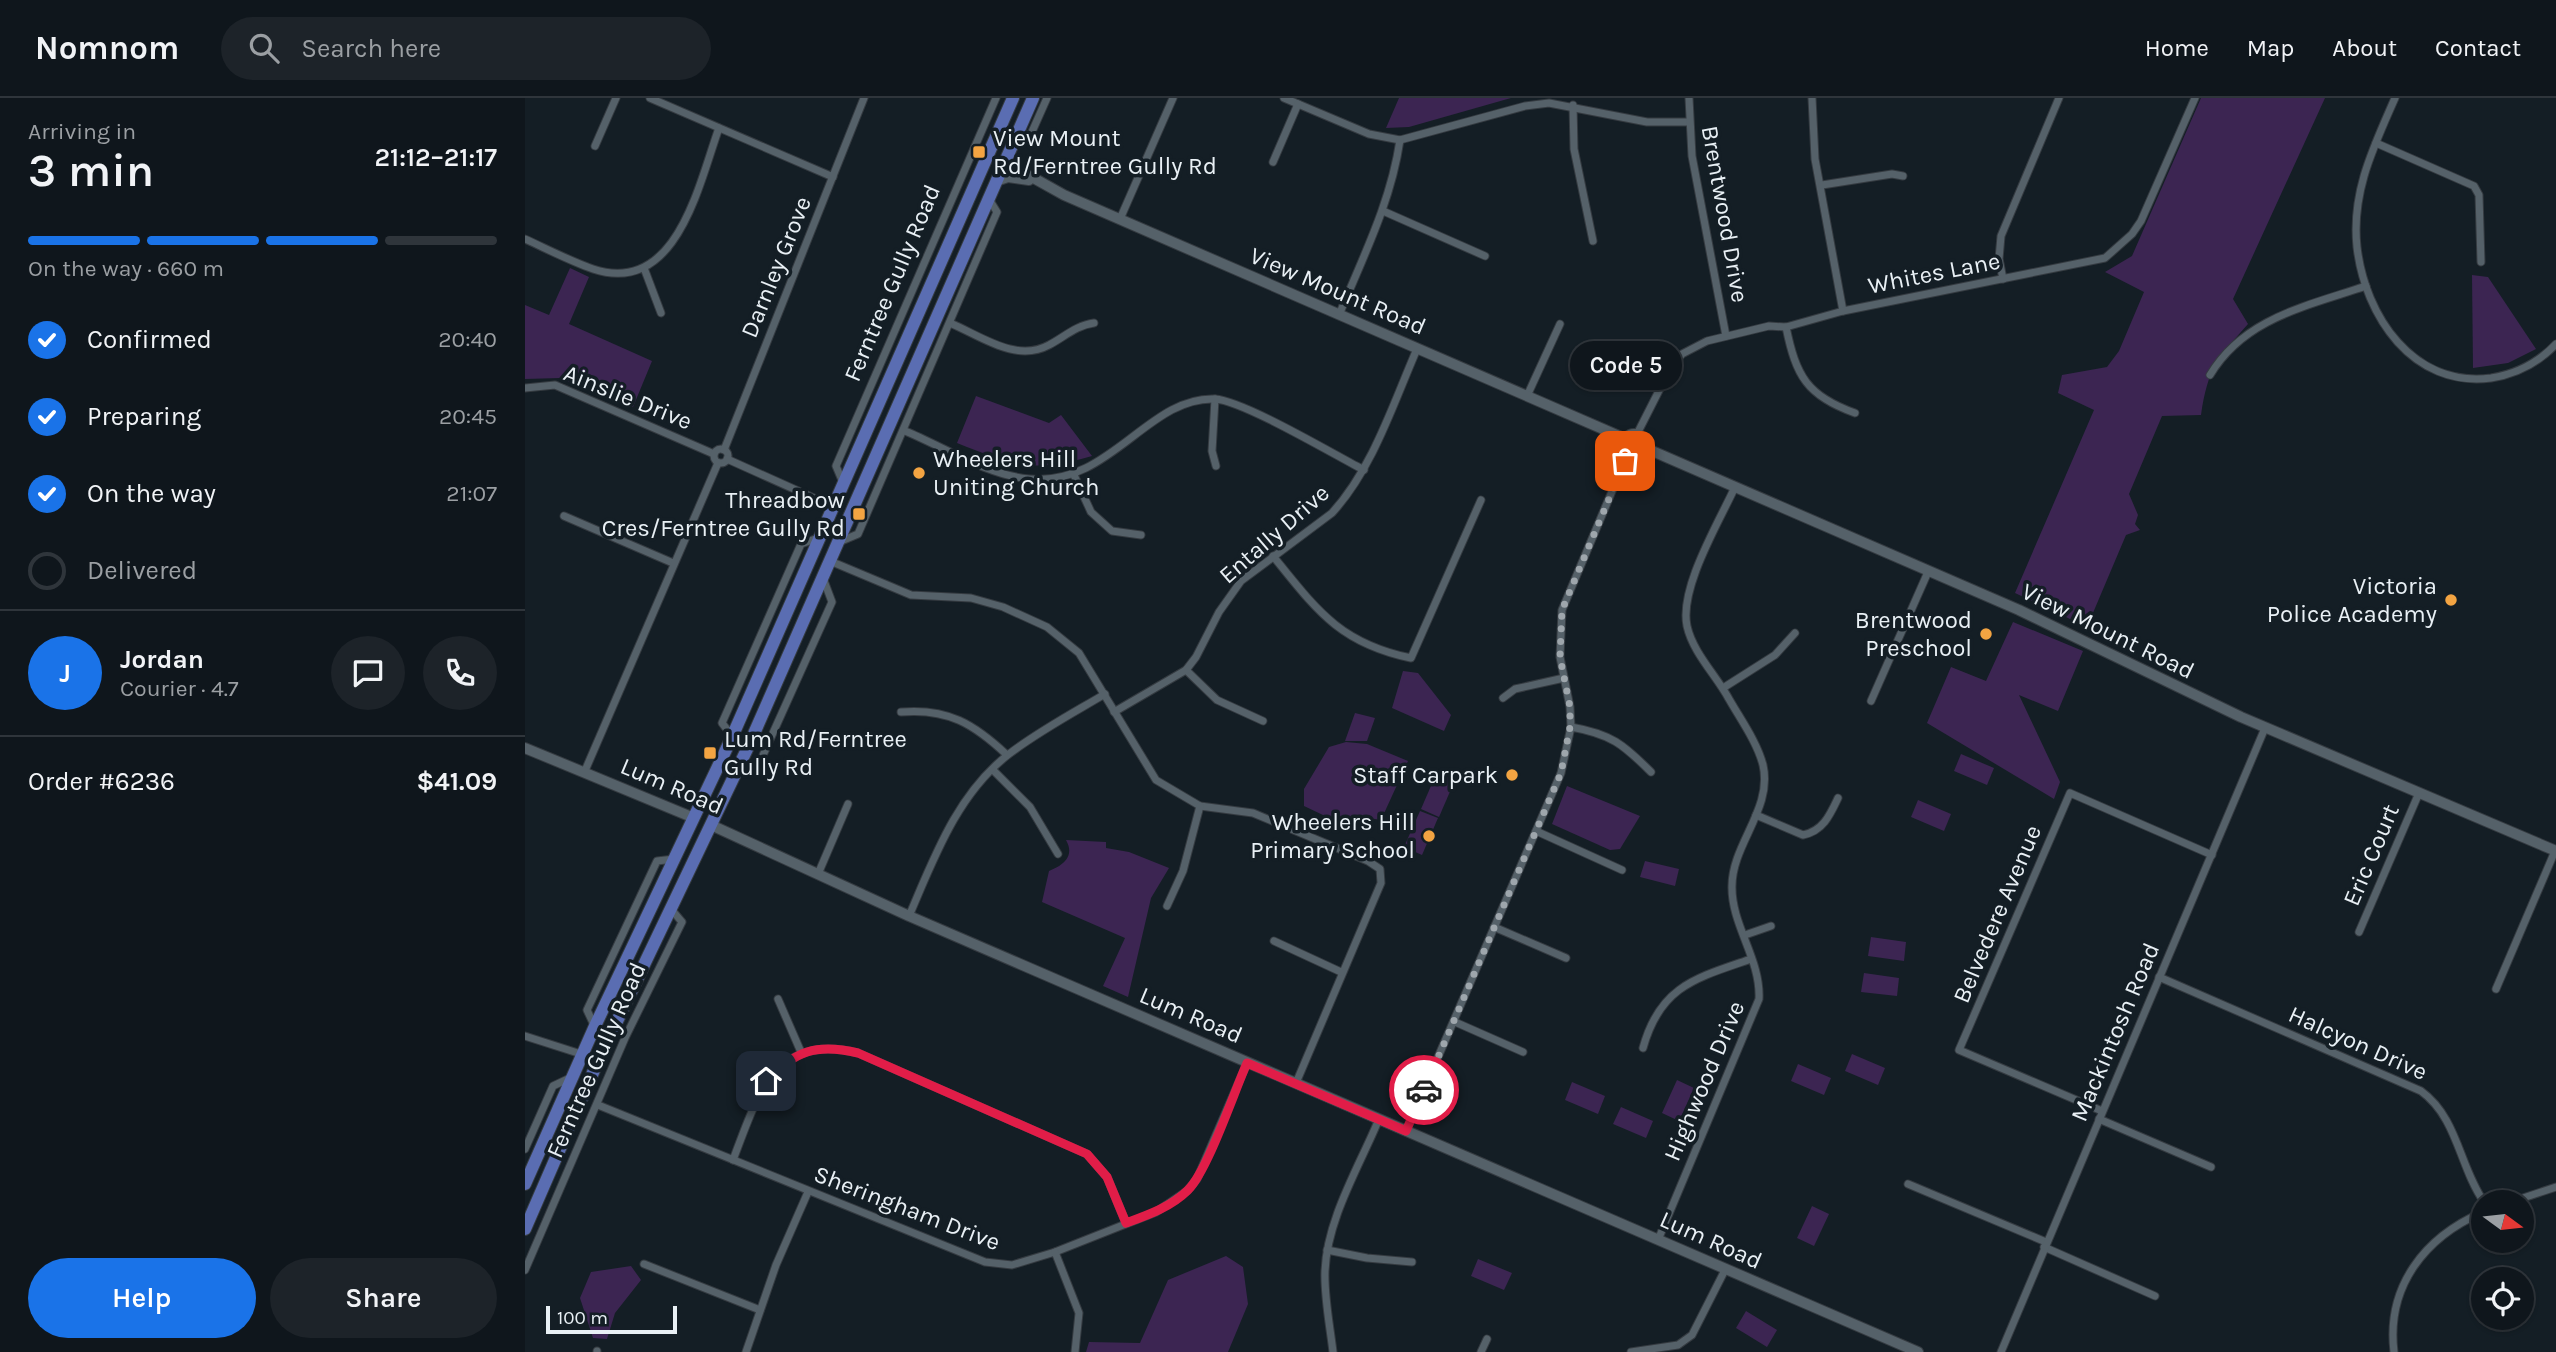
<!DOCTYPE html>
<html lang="en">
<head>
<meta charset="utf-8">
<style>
	:root { --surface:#0f161c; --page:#1d2329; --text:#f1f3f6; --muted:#9b9fa3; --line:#2f353b; --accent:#1a73e8 }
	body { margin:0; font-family:Karla,sans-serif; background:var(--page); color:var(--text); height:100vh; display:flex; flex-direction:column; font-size:26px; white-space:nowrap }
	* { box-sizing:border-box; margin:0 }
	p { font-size:23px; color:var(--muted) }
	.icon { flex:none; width:38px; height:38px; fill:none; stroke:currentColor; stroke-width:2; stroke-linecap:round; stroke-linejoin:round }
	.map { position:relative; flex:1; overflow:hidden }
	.details { display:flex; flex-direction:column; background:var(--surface); width:525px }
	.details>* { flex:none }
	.needle { width:46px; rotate:105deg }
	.tools { position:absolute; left:1946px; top:1092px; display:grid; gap:14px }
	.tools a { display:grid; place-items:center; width:63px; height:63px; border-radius:50%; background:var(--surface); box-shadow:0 2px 5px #0004,0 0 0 2px var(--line); font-size:35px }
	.scale { position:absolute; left:21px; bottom:18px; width:131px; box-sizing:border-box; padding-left:7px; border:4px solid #e9f0f5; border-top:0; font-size:19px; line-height:24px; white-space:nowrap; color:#e9f0f5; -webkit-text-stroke:5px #141e25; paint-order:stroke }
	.pin { position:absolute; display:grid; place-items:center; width:60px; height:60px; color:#fff; margin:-30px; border-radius:14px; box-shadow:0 4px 10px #0006 }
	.courier { position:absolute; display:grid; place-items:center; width:70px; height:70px; margin:-35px; border:5px solid #e11d48; border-radius:50%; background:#fff; color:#222; box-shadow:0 2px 9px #0007 }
	.bubble { position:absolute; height:49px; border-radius:24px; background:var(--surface); box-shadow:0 2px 5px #0004,0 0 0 2px var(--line); font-size:23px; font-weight:600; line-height:49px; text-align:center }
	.overview em { font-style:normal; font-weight:600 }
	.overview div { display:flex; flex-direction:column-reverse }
	.overview { display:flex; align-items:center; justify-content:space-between; height:119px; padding:0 28px }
	h1 { font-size:46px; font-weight:600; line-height:52px }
	.bar { display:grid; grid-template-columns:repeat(4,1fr); gap:10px 7px; align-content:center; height:84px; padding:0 28px }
	.bar i { height:9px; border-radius:5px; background:var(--line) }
	.bar .current { background:var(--accent) }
	.bar p { grid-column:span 4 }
	.line { display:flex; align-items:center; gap:18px; padding:0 28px; border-top:2px solid var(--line) }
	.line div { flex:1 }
	.round { display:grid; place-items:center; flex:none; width:74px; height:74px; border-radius:37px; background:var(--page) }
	ol { padding:0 28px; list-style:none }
	li { display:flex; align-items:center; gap:21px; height:77px }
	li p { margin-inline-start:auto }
	li .icon { padding:7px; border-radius:50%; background:var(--accent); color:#fff; stroke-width:4 }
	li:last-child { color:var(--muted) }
	li i { width:38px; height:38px; border:4px solid var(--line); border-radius:50% }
	.primary-button { display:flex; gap:14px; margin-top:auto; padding:14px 28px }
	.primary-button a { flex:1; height:80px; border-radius:42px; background:var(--accent); color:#fff; font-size:28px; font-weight:600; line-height:80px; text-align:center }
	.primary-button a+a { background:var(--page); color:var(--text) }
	header { display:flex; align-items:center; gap:42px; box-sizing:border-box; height:98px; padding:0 35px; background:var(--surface); border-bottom:2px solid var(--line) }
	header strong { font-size:33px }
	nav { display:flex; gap:38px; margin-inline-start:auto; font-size:24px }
	.search { width:490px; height:63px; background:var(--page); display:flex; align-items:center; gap:18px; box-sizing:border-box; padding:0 24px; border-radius:38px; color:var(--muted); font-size:26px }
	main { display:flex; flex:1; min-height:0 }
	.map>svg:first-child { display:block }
	.green { fill:#3c2552 }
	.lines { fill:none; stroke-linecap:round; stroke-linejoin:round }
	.street-casing { stroke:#353b41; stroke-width:9 }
	.secondary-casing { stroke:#353b41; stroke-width:12 }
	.primary-casing { stroke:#353b41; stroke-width:14 }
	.street { stroke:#556169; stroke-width:7 }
	.secondary { stroke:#556169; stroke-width:10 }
	.primary { stroke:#5a6db2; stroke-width:12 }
	.done { stroke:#9ea6ac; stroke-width:7; stroke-dasharray:0 12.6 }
	.route { stroke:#e11d48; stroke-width:9 }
	.poi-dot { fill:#f3a442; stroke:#141e25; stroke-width:2.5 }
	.labels { text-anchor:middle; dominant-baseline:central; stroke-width:7; stroke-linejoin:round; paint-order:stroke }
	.poi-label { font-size:24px; fill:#e9f0f5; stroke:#141e25; text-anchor:end }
	.street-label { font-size:24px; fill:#e9f0f5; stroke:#141e25 }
</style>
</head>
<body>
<header>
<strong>Nomnom</strong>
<div class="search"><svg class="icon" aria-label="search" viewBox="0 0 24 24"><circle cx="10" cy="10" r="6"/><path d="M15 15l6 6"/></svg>Search here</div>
<nav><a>Home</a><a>Map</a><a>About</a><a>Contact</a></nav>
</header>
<main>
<section class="details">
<div class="overview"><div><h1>3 min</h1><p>Arriving in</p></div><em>21:12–21:17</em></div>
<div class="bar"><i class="current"></i><i class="current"></i><i class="current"></i><i></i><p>On the way · 660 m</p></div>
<ol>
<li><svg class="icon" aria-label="check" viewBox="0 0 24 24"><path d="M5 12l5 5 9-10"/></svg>Confirmed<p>20:40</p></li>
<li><svg class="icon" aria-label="check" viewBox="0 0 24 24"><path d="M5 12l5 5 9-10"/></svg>Preparing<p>20:45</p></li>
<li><svg class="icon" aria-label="check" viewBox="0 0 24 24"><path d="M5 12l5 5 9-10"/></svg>On the way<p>21:07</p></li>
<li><i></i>Delivered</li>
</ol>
<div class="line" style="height:126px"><b class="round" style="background:var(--accent);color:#fff">J</b><div><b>Jordan</b><p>Courier · 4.7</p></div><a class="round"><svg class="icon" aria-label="chat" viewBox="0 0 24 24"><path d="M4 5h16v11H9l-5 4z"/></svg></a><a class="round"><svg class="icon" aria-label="phone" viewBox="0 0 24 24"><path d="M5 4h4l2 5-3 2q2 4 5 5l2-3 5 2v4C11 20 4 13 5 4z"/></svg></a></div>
<div class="line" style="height:91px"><div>Order #6236</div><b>$41.09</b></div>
<div class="primary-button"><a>Help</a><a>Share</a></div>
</section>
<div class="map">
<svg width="2031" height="1254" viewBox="0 0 2031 1254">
	<rect width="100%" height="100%" fill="#141e25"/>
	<g class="green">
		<polygon points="874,0 986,0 884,29 861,30"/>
		<path d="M1676 0H1800L1708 201 1723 226C1692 261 1683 270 1676 317L1637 318 1604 396 1613 417 1610 426 1615 432 1601 437 1562 529 1490 495 1569 312 1533 295 1537 277 1582 269 1594 253 1619 194 1580 174 1607 158Z"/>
		<polygon points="45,170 64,179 44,226 127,263 108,309 35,280 0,281 0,207 24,217"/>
		<polygon points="1947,177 1963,179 2011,251 1983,265 1948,270"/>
		<path d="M451 298 524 325 536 317 567 358C507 376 488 367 432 345Z"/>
		<polygon points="1488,524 1558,553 1533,613 1494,597 1535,684 1529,701 1402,625 1426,569 1461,583"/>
		<polygon points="878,573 893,575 926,617 919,633 867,610"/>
		<polygon points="830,615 850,620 842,643 820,643"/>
		<polygon points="821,644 842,646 883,663 856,722 838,719 819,727 779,708 779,691 804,649"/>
		<polygon points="1436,656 1469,670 1462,687 1429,673"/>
		<polygon points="912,674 930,682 914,719 896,711"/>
		<polygon points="1042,688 1115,718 1095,751 1085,752 1027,726"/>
		<polygon points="1393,702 1426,716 1419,733 1386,719"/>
		<polygon points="895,713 913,720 897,757 879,749"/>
		<path d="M541 742 581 744V750L604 754 644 770 626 800 603 899 578 888 600 840 517 804 524 773C539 767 550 758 541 742Z"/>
		<polygon points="1120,763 1154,771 1150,788 1115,779"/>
		<polygon points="1346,839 1381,844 1379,863 1343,858"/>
		<polygon points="1339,875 1374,880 1372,898 1336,894"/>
		<polygon points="1327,956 1360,970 1353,987 1320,973"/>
		<polygon points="1273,966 1306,980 1299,997 1266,983"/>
		<polygon points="1152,982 1169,990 1154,1023 1137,1015"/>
		<polygon points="1047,984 1080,998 1073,1016 1040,1002"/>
		<polygon points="1096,1009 1128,1023 1121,1040 1088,1026"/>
		<polygon points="1287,1108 1304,1116 1289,1148 1272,1140"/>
		<polygon points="701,1158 718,1169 723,1206 703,1254 561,1254 564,1244 615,1245 643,1182"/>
		<polygon points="953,1161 987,1175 979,1192 946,1178"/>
		<polygon points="106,1168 116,1182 90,1215 82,1241 68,1240 55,1200 66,1174"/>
		<polygon points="1221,1213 1252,1232 1242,1249 1211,1230"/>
	</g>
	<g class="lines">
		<g class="street-casing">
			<g id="street">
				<polyline points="125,0 308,79"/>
				<polyline points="759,0 844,36 875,42 1000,8 1024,5 1122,24 1164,24"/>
				<polyline points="1164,0 1167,58 1201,238"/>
				<polyline points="1287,0 1290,61 1318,213"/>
				<path d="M1870 0C1849 48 1826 94 1832 149 1840 218 1888 290 1966 280 1991 276 2013 265 2031 246"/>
				<polyline points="1048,7 1049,51 1068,143"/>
				<polyline points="491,38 506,36 522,0"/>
				<polyline points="1851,45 1949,88 1954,97 1956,164"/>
				<polyline points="70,48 91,0"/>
				<polyline points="748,64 773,6"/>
				<polyline points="1297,87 1367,76 1378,78"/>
				<polyline points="858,113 960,158"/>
				<polyline points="595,121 648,0"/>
				<path d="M0 141C22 151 45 163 68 171 152 199 174 85 194 30"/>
				<polyline points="119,170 136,215"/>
				<polyline points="1478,181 1474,161 1476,138 1534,0"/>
				<path d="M814 217C838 159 866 104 875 42"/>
				<path d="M425 225C456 238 491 265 524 247 539 239 552 227 569 225"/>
				<path d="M1261 229C1271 278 1282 298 1330 315"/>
				<path d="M1685 277C1719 220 1782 208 1841 188"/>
				<polyline points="0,290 30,287 189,356"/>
				<polyline points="1002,298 1035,226"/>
				<polyline points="690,301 687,353 691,368"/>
				<path d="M380 333C419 349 462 377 504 381 585 389 623 298 690 301 719 303 808 356 839 372"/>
				<polyline points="1112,336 1145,271 1157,256 1182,243 1244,228 1261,229 1318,213 1580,160 1607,136 1616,123 1670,0"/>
				<circle cx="196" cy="358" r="7"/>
				<polyline points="199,352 339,0"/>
				<polyline points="202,361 309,409"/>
				<polyline points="549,377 566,414 587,433 616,437"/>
				<polyline points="319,387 311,368 471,0"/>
				<polyline points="39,418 148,465"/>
				<polyline points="314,444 333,436 472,114 464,101"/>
				<path d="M748 458C791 511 814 545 886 560L956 402"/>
				<polyline points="305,463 386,497 446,500 478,509 522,529 554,555 631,682 675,708 728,715 843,763 855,771 856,785 771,985"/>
				<polyline points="661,572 692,602 738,623"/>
				<polyline points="1198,590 1250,557 1270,535"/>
				<polyline points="978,600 990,591 1039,580"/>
				<polyline points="1346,603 1403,474"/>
				<path d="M376 614C423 610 449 626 482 657"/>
				<path d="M589 614 661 572 671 559 694 514 716 483 807 415C848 370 868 306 892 251"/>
				<path d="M1046 629C1086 636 1098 646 1126 674"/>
				<polyline points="207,638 197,625 276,446 293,440"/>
				<polyline points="468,672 505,709 533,756"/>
				<polyline points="59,675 193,365"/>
				<polyline points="210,677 234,666 307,504 298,480"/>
				<path d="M1231 717 1278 737C1298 733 1305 717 1313 700"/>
				<polyline points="1011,733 1097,772"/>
				<polyline points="293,776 323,706"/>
				<polyline points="642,808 658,773 675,708"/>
				<path d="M384 818C409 760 432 696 484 656 514 633 548 615 580 596"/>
				<polyline points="969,829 1041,860"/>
				<polyline points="1834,834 1894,695"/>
				<polyline points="1220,837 1246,828"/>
				<polyline points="749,843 816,874"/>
				<path d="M1634 879 1896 993C1933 1020 1934 1068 1959 1104"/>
				<polyline points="1971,891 2030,753"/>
				<polyline points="253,901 276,954"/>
				<polyline points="930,924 998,954"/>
				<polyline points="69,927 62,912 132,763 149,761"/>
				<polyline points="0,938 56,956"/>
				<path d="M1118 950C1135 888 1171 880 1226 861"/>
				<polyline points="73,1007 460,1164 487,1167 530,1154 631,1114 662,1093 672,1081 722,965"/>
				<polyline points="1577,1013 1434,952 1545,695 1687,757"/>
				<polyline points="1574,1021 1686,1069"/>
				<polyline points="881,1033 1036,675 1046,629 1045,609 1035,559 1037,512 1104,353"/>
				<polyline points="0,1051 28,988 47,979"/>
				<path d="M208 1062C232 999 249 934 333 955L562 1056 582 1079 601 1125"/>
				<polyline points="1383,1086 1521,1144"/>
				<polyline points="1986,1104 2031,1089"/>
				<path d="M1133 1142 1234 901C1236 861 1206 827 1207 788 1207 746 1248 711 1238 667 1232 644 1216 622 1204 601 1191 577 1168 555 1162 528 1154 490 1194 424 1210 389"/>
				<polyline points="1519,1149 1630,1198"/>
				<polyline points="802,1152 842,1160 887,1164"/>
				<polyline points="530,1154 554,1215 550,1254"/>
				<polyline points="119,1166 235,1212"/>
				<polyline points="0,1172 100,940 157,824 146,811"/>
				<polyline points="72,1254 72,1253"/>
				<polyline points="221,1254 251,1167 283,1094"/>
				<path d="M808 1254C805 1228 799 1199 800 1173 802 1121 834 1069 854 1021"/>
				<polyline points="956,1254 962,1241"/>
				<polyline points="1106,1254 1153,1247 1167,1237 1200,1172"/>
				<polyline points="1476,1254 1740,630"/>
				<path d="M1869 1254C1861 1188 1900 1139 1958 1114"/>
			</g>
		</g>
		<g class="secondary-casing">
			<g id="secondary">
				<polyline points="480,64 539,97 1101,341"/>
				<polyline points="471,83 483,79 504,82"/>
				<circle cx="1109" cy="345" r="9"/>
				<polyline points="1118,349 1494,512 1716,619 2031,753"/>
				<polyline points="0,650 169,720"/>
				<polyline points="186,727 384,818 1393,1254"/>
			</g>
		</g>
		<g class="primary-casing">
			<g id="primary">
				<polyline points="0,1086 70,928 207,639 488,0"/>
				<polyline points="0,1131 73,963 224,647 508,0"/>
			</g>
		</g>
		<use href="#street" class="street"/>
		<use href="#secondary" class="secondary"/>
		<use href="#primary" class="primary"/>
	</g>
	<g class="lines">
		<polyline class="done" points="899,992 1036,675 1045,629 1045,609 1035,559 1037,512 1100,363"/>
		<path class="route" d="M241 983C270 953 291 945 333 955L562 1056 582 1079 601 1125C623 1117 646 1109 663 1092 683 1072 709 994 722 965L881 1033 899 992"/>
	</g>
	<g class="poi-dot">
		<rect x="447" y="47" width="14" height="14" rx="3.5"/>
		<circle cx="394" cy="375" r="7"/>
		<rect x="327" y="409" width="14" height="14" rx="3.5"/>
		<circle cx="1926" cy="502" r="7"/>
		<circle cx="1461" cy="536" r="7"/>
		<rect x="178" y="648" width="14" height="14" rx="3.5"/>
		<circle cx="987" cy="677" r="7"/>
		<circle cx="904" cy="738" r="7"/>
	</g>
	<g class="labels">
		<g class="poi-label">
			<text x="468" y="40" text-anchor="start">View Mount<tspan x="468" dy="28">Rd/Ferntree Gully Rd</tspan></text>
			<text x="408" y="361" text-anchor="start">Wheelers Hill<tspan x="408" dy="28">Uniting Church</tspan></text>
			<text x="320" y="402">Threadbow<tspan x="320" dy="28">Cres/Ferntree Gully Rd</tspan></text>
			<text x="1912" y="488">Victoria<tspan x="1912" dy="28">Police Academy</tspan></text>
			<text x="1447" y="522">Brentwood<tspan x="1447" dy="28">Preschool</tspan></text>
			<text x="199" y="641" text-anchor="start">Lum Rd/Ferntree<tspan x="199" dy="28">Gully Rd</tspan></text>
			<text x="973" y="677">Staff Carpark</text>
			<text x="890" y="724">Wheelers Hill<tspan x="890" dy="28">Primary School</tspan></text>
		</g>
		<g class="street-label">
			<text transform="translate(1200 116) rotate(80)">Brentwood Drive</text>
			<text transform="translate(251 169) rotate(-68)">Darnley Grove</text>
			<text transform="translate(1409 175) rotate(-11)">Whites Lane</text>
			<text transform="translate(367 185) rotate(-67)">Ferntree Gully Road</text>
			<text transform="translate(813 193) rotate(23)">View Mount Road</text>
			<text transform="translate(103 299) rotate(22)">Ainslie Drive</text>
			<text transform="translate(749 436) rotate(-41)">Entally Drive</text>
			<text transform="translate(1583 533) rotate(26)">View Mount Road</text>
			<text transform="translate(147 688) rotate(23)">Lum Road</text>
			<text transform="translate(1846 757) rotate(-67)">Eric Court</text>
			<text transform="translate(1472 816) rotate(-67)">Belvedere Avenue</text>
			<text transform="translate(666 917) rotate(23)">Lum Road</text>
			<text transform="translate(1590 934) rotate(-67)">Mackintosh Road</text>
			<text transform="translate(1833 945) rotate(24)">Halcyon Drive</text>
			<text transform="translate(71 962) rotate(-66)">Ferntree Gully Road</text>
			<text transform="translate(1179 983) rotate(-67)">Highwood Drive</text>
			<text transform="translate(382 1110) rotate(21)">Sheringham Drive</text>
			<text transform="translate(1186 1142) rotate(24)">Lum Road</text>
		</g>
	</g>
</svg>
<div class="tools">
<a><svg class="needle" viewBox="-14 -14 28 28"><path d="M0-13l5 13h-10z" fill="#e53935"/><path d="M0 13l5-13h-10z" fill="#9b9fa3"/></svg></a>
<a><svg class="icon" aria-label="locate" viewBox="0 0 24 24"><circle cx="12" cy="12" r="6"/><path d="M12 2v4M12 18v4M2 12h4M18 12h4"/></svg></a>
</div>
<div class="scale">100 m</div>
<div class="pin" style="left:1100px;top:363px;background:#ea580c"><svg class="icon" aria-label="bag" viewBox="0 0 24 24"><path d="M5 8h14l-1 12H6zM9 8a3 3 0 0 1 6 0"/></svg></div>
<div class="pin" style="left:241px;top:983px;background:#1f2937"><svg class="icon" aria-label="home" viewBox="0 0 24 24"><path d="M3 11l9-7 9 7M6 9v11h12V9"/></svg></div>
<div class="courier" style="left:899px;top:992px"><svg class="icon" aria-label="car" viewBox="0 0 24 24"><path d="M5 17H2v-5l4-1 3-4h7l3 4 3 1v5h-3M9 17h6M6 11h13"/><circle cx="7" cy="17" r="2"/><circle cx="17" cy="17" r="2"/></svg></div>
<div class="bubble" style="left:1045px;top:243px;width:112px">Code 5</div>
</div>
</main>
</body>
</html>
